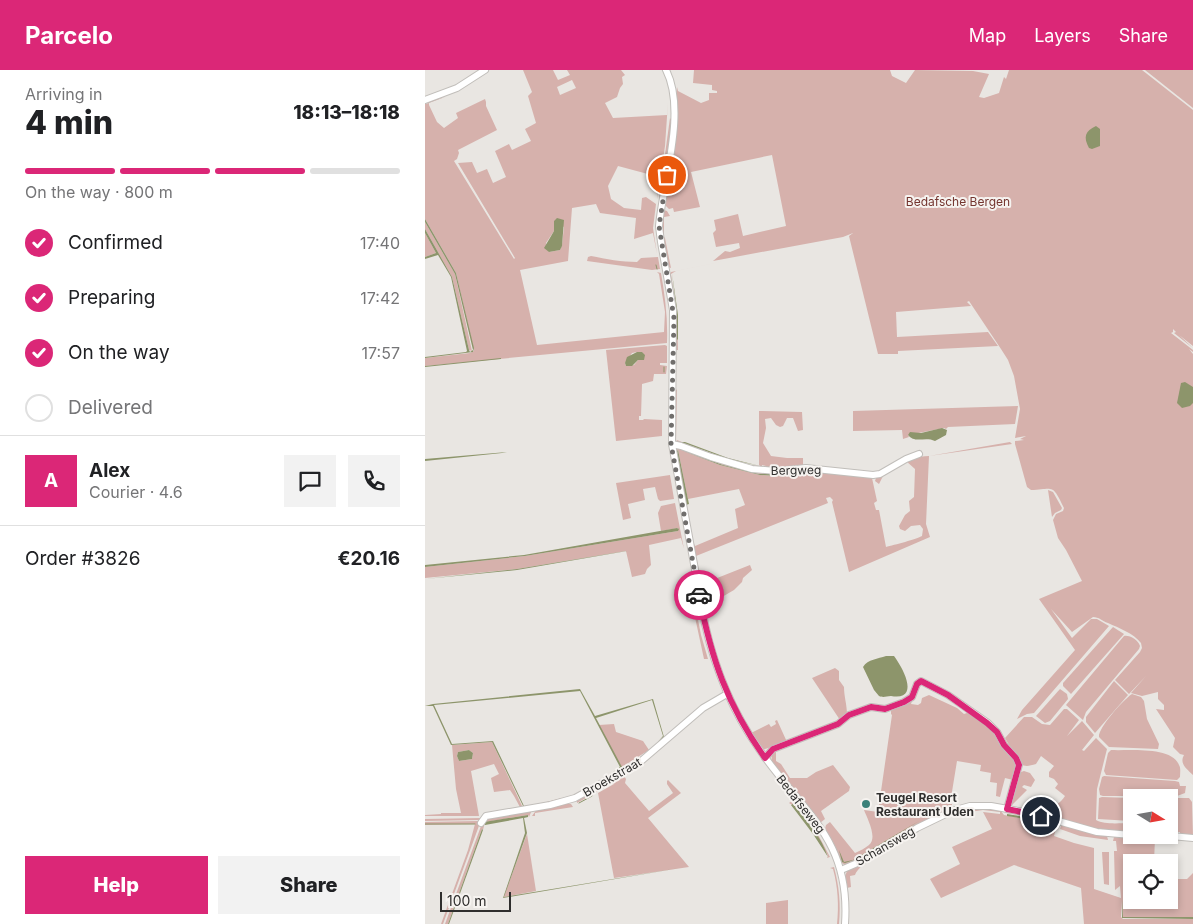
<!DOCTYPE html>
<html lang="en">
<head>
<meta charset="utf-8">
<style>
	:root { --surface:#fff; --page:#f2f2f2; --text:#202124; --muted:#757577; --line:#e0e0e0; --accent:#db2777 }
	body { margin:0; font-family:Inter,sans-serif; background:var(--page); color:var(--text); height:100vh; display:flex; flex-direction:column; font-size:19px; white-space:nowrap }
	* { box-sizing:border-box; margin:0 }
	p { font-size:16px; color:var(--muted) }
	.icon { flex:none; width:28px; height:28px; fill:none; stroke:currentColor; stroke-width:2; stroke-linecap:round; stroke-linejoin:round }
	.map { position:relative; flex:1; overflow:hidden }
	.panel { display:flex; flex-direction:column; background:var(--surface); width:425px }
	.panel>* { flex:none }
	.needle { width:32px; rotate:101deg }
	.controls { position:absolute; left:698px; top:719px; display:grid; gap:10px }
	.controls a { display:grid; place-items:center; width:55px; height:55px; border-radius:0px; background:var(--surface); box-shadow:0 2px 8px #0003; font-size:25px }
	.scale { position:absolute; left:15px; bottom:12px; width:71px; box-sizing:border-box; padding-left:5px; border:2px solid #2f2e2d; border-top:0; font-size:14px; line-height:18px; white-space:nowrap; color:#2f2e2d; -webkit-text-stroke:4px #f6f3f0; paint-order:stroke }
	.pin { position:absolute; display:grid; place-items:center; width:42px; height:42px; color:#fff; margin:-21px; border:2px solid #fff; border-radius:50%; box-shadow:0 1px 5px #0007 }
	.courier { position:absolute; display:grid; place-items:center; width:50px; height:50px; margin:-25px; border:4px solid #db2777; border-radius:50%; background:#fff; color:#222; box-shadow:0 1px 6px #0007 }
	.summary em { font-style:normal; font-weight:800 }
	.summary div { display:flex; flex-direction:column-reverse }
	.summary { display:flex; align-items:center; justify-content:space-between; height:85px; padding:0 25px }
	h1 { font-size:32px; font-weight:800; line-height:38px }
	.bar { display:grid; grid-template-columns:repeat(4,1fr); gap:8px 5px; align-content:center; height:60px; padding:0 25px }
	.bar i { height:6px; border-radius:4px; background:var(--line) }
	.bar .active { background:var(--accent) }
	.bar p { grid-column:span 4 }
	.line { display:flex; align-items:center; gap:12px; padding:0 25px; border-top:1px solid var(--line) }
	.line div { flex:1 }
	.round { display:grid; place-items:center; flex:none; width:52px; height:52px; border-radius:0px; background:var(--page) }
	ol { padding:0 25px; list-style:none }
	li { display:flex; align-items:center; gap:15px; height:55px }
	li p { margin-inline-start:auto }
	li .icon { padding:5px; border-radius:50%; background:var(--accent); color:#fff; stroke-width:4 }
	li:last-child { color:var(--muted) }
	li i { width:28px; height:28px; border:2px solid var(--line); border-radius:50% }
	.action { display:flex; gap:10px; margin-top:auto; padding:10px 25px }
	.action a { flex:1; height:58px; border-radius:0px; background:var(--accent); color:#fff; font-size:20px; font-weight:800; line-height:58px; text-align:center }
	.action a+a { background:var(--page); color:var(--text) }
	header { display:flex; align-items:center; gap:30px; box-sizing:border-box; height:70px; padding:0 25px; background:var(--accent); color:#fff }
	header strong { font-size:24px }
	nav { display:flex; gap:28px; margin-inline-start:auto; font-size:18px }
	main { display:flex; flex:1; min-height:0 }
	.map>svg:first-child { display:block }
	.green { fill:#d6b1ac; fill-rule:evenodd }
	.water { fill:#8d956b }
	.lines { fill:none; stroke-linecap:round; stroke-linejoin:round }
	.stream { stroke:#8d956b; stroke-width:1 }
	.minor-casing { stroke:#c1beba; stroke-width:8 }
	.minor { stroke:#fff; stroke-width:6 }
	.done { stroke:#706e6c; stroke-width:5; stroke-dasharray:0 9 }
	.route { stroke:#db2777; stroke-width:6 }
	.poi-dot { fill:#3c827a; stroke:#f6f3f0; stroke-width:2 }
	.labels { text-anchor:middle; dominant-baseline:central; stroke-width:4; stroke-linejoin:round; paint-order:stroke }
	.park-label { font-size:12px; fill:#74352f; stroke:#f6f3f0 }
	.street-label { font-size:12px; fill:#2f2e2d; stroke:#f6f3f0 }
	.poi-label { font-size:12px; font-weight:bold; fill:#2f2e2d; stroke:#f6f3f0; text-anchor:start }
</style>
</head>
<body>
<header>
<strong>Parcelo</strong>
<nav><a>Map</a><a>Layers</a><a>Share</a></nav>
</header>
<main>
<section class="panel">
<div class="summary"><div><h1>4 min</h1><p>Arriving in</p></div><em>18:13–18:18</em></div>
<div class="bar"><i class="active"></i><i class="active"></i><i class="active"></i><i></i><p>On the way · 800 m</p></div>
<ol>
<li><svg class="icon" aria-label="check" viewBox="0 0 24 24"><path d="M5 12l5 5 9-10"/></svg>Confirmed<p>17:40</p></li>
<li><svg class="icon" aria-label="check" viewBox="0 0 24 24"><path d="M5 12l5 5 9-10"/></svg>Preparing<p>17:42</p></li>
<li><svg class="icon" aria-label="check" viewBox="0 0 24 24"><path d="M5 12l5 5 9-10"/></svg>On the way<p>17:57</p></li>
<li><i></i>Delivered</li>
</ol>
<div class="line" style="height:90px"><b class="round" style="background:var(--accent);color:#fff">A</b><div><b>Alex</b><p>Courier · 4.6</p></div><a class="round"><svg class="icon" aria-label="chat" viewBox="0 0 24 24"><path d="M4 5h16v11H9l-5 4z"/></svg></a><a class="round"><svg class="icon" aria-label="phone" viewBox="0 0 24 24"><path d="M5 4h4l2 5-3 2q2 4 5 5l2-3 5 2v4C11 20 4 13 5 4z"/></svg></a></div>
<div class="line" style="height:65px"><div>Order #3826</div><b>€20.16</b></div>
<div class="action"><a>Help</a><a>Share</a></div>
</section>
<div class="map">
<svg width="768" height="854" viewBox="0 0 768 854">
	<rect width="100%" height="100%" fill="#e9e6e2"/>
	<g class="green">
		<path d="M98 0H128L133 10 145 5 142 0H196L200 5 197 7 198 14 195 18 192 27 180 33 188 48 242 45 243 32 240 76 232 130 234 107 193 96 183 116 186 129 199 138 216 140 217 128 221 127 231 134 228 158 232 184 228 163 209 169 211 148 175 143 171 134 147 138 143 191 95 200 112 275 239 262 240 242 234 204 232 202 236 203C240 226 243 249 242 273L0 296V288L45 283 49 281 31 203 0 149V34L4 33V31L20 27 4 33V35L12 52 19 58 33 48 31 43 60 29 61 32V36L72 60 33 80 34 83 32 89 29 91 89 189 90 188 33 93 47 92 52 103 62 99 68 113 81 107 70 81 84 74 87 80 106 71 100 59 111 53 103 26 107 22ZM147 10 151 18 135 25 132 17ZM129 151 139 157 137 175 135 180 124 182 121 173 129 161Z"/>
		<path d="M269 0H465L467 6 481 13 490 0 548 1 564 4 554 27 559 28 574 23 579 7 581 9 584 0H717L768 40V276L754 265 768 278 749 263 751 262 748 259V262L746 263 768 280V282L764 279 768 284V705C762 699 754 694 759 685L755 684 748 677 750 668 731 639 739 640V635L733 629V622L717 626 706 623 721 606 704 624 690 610 715 582 717 578 716 573C708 563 694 558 683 553 677 551 674 547 668 547L647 562 626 539 647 568 666 549H672L684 556 609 643 602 644 592 649 597 640 650 580 614 529 657 511 641 480 633 468 628 450 631 444 638 441 639 438C627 413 629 419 606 420L602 417 590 374V371L599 370 595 369 601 366 590 368 595 339 589 306 583 290 576 279 544 231 542 232 546 236 471 242 472 267 563 262 573 276 473 281V284H453L424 166 428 163 418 167 288 191 300 181 305 182 315 178 314 173 291 177 288 163 291 160 289 150 313 144 318 166 361 156 347 85 266 102 275 137 249 142 248 138 244 139 239 134 252 17 253 21 276 33 284 30V23H292V21L287 20V15L268 13Z"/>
		<polygon points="720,0 768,0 768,38"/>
		<polygon points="245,48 247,51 236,128 234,128"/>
		<polygon points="239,140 242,141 245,146 239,147 239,167 240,168 246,198 243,197 237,158"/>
		<polygon points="0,152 30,204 47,281 44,280 27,207 0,159"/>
		<polygon points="0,163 11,183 0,187"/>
		<path d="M166 186C181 189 197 192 212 192L216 188 233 187 235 199 227 200 162 191 163 187Z"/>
		<polygon points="324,186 251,201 246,204 252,245 253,280 250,280 244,205 246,202"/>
		<path d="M240 275 242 276V293H235V295L242 296 241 304H229L228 311 217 314 216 346H214V350H218L219 349 237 350V366L191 371 181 280ZM212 282H217L219 289 213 290 209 295 201 296 200 293 207 283Z"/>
		<path d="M249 318 252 320 251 372 252 370C274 379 310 396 335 396L334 395V341L377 342 378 360 373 361 368 348H362L358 356 355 357 351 355 346 348 340 349 341 358 338 373 346 386 362 388H378V396L341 399V396L337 395V398H327L250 372 248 359Z"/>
		<polygon points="593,336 590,354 523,357 521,359 519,358 483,365 484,367 478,369 477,360 428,361 428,341"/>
		<path d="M585 372 587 374 504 386 501 454 505 467 424 502 407 432 408 430 405 427 401 428 403 433 271 486 269 478 275 505 274 508 277 514 325 495 327 500 318 508 317 512 309 520 297 527H290L280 532 281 538 279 539 267 478 269 474 270 476 313 458 310 439 320 435 314 419 263 429 253 380 252 381 261 435H259L249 379 252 377 308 395 336 401 351 402 381 399 442 404 447 408 452 431 449 433 451 440H454L461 477C469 475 492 469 497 466L498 459 495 455 486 456 480 461 475 459 474 456 480 445 485 441 484 431 489 427 490 399 481 391 459 404 454 414 450 411 451 408C470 397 481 387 504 386ZM258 381 298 395 334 404H360L380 401 426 405 380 402 354 406 335 405 295 395Z"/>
		<polygon points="245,405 249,429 235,431 233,429 230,417 218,419 220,430 203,434 206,448 198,450 191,413"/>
		<polygon points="623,420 628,422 637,438 636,440 630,443 627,447"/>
		<polygon points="250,433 259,479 256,468 224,475 226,495 222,499 220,504 207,507 201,481 92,499 0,508 0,497 100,486 253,461 253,458 236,461 233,443 236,436"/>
		<polygon points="266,514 276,565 283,589 279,589 263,515"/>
		<polygon points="688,557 699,564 646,624 638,616 638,613"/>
		<path d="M699 566C705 565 713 570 715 576L714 579 661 642 658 650 641 635Z"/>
		<path d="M410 598 414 601V610L419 617C419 627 422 634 422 645L415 650 387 608Z"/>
		<polygon points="689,611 703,625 670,663 661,652 661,647"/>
		<polygon points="635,619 642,624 643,629 625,651 620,653 611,646"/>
		<path d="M707 624 716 627 719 631 722 649 734 674 733 679 684 677 674 667C673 658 698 630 707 624Z"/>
		<path d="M504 625 532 638 539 644 545 642 567 659 591 691 592 696 588 710 580 708 575 727 571 726 572 713 565 712 566 703 555 701 556 695 532 691 525 734H527V738L439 788 420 795 417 793 400 759 401 755 405 752 430 783C435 781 440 778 444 775 453 768 442 748 439 740L453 742 467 645 466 644V640L488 628 486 634 493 635 496 633 497 628Z"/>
		<path d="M639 639H642L654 650 642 666 657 651 669 665 657 680 659 681 671 668 682 679 672 719 671 750C680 755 695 753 706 753V763L683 762 604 740 610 741 612 737C623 739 634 736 640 726L630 718 633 714 629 709 624 707V702L629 696 616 686 611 694C604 696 601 697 595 694L580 668 599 647H607L617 654 625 655Z"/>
		<polygon points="352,650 362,672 337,680 326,663 344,654 346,657 351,654 350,651"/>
		<polygon points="189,654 191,662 218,671 224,680 200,695 226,682 179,711 178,708 197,698 174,655"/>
		<path d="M67 672 98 738 137 728V731L96 739 89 726 85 720 69 722 66 708 74 704 69 694 46 701 54 746H0V745L16 744V743H36L31 719 27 675ZM44 680 48 683 47 689 34 691 32 686 33 682Z"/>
		<polygon points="351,679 351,691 356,694 365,708 382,708 391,702 408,695 425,717 424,721 396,741 400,749 395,753 346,693 347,685"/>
		<path d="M686 680C703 681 747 676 754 695 756 698 755 703 755 707L752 710 681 705 679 701 683 683Z"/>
		<polygon points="206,699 208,701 192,710 199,706 201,709 200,713 224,741 248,723 242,714 242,711 243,710 256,723 223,748 264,797 189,808 173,723 189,714 188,713 152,733 152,728"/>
		<polygon points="599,701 605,703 610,710 606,717 599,715 597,717 602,720 586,736 593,703"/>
		<polygon points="679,706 750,711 754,712 755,716 761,716 760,723 752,726 678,726 675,725 674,719 677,707"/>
		<polygon points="677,727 706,728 706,751 673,749 674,728"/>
		<polygon points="744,728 764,728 767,732 768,766 755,765 755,762 752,762 752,764 744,764"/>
		<path d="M367 731 390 759 405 787 402 788 403 786C395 769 379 741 364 733Z"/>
		<polygon points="139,733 146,734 148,737 110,743 110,746 107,746 112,739"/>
		<polygon points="553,737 575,740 579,745 612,751 630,757 631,756 593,745 581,743 583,741 605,745 632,754 629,766 649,773 669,778 669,819 696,828 695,816 690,820 689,781 692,781 691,771 688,771 689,767 729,766 752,769 730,768 729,792 706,792 706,830 744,830 744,823 746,823 745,809 762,809 768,803 768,847 698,847 697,831 696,847 698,849 768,849 768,854 659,854 656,818 589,795 516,828 505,809 535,794 527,777 567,759 558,742 575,744 575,742 558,740 538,743 537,739"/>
		<polygon points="107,740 104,747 103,745 60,752 58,760 57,759 23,854 20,854 59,748"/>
		<polygon points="57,748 54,750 0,751 0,749"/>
		<polygon points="54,751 55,753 18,854 16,854 43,780 50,754 0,755 0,752"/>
		<polygon points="637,754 658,761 682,766 683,770 655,766 635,759"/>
		<path d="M491 760 492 761C479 768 434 792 430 805L425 806 426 817 422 818 420 806 423 799Z"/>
		<polygon points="102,764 111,821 79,827 79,826"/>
		<polygon points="677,782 684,782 684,815 679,814"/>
		<path d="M409 797C414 816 416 834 414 854H412C414 836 413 817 408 799L405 798Z"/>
		<polygon points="363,830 363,854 341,854 341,833"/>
	</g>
	<g class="water">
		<path d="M671 56 675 59V76L667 79 664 78C658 67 660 61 671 56Z"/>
		<polygon points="132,148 139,150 137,176 135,180 124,182 119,178 129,161 129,151"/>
		<polygon points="0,149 31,203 49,278 48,282 0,288 0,287 41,282 42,281 26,207 13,185 0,189 0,187 11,183 0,163 0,159 27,207 44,280 45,282 48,280 30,204 0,152"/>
		<polygon points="247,203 253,245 253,270 252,269 252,245"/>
		<polygon points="212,282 217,282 220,285 219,290 213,290 207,296 201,296 200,293 202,287"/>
		<polygon points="76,288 76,289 0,297 0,296"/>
		<polygon points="760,312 768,317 768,333 765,336 757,338 752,333 756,313"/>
		<path d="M517 358 522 360 521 365 510 371C500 366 490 374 483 365L485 362 496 363Z"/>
		<polygon points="255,372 260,372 303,388 335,396 303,389"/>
		<polygon points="253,380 264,434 261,435 252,381"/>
		<polygon points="258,381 298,395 334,404 360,404 380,401 425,405 380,402 354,406 335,405 295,395"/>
		<polygon points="82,382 77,383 0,391 0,389"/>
		<polygon points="252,458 254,459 253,461 100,486 0,497 0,495 99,485"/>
		<polygon points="201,481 202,481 92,500 0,509 92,499"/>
		<path d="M461 586H469C478 598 496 631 466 626 461 626 459 628 454 626L449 620 438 597C443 589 453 589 461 586Z"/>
		<polygon points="155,619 170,646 228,629 239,667 232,673 238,666 227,630 171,648 197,697 197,698 180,708 195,697 155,621 9,635 27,674 68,671 99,736 115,734 99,738 67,672 26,675 8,636 0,636 8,634"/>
		<polygon points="44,680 48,683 47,689 34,691 32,686 33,682"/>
		<path d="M368 734C381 749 397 768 403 787L388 764 366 735Z"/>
		<polygon points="582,744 607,748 631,755 631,757 612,751 582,746"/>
		<polygon points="103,745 103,747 99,748 102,763 79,827 255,798 78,828 100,763 98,748 60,755 59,752"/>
		<polygon points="494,751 435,788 420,793 417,792 414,780 419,792 428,790"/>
		<polygon points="57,759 58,760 24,854 23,854"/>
		<polygon points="697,830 698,847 768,847 768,849 697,848"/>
	</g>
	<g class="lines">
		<g class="stream">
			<polyline points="231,195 232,199"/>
			<polyline points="239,302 239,297"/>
			<polyline points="154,733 167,726"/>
			<polyline points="0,754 50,754"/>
		</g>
		<g class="minor-casing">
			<g id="minor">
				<path d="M241 0C262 41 238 111 234 156L236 172 248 240 247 374 280 554C290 599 307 641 334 679 377 742 426 768 420 854"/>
				<polyline points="0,30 32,18 60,0"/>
				<polyline points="247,374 256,376 286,387 327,399 351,401 381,398 448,405 455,404 481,389 494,384"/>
				<polyline points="340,688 348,679 413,654 424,645 446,637 460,639 479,632 487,627 492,614 496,611 523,625 563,653 572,662 579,675 591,688 594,695 582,739"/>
				<polyline points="56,753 61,746 125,735 150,728 215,692 278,638 302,624"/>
				<polyline points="735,765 768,768"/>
				<polyline points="416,800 437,791 492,758 527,741 545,736 566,736 605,743 672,762 706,765"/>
			</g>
		</g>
		<use href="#minor" class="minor"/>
	</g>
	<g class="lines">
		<polyline class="done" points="242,105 234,156 249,248 246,374 274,525"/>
		<path class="route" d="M274 525C286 588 302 635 340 688L348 679 413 654 424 645 446 637 460 639 479 632 487 627 492 614 496 611 523 625 562 653 572 662 579 675 591 688 594 695 582 739 616 746"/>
	</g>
	<circle class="poi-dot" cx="441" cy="734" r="5"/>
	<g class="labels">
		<g class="park-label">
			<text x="533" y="131">Bedafsche Bergen</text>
		</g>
		<g class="street-label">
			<text transform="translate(371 400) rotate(-1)">Bergweg</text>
			<text transform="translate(187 707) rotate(-30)">Broekstraat</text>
			<text transform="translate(376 734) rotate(52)">Bedafseweg</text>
			<text transform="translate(460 776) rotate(-30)">Schansweg</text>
		</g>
		<g class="poi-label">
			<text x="451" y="727">Teugel Resort<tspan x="451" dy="14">Restaurant Uden</tspan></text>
		</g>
	</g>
</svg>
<div class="controls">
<a><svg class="needle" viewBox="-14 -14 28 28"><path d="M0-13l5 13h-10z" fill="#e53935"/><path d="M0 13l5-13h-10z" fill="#757577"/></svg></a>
<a><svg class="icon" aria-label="locate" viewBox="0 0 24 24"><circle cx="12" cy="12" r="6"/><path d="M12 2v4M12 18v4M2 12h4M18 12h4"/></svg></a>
</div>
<div class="scale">100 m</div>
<div class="pin" style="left:242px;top:105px;background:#ea580c"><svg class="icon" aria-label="bag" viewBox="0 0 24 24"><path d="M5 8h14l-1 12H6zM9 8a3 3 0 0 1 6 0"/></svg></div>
<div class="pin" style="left:616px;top:746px;background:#1f2937"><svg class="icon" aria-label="home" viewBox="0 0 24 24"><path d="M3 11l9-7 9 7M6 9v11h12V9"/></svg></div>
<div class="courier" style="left:274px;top:525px"><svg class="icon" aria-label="car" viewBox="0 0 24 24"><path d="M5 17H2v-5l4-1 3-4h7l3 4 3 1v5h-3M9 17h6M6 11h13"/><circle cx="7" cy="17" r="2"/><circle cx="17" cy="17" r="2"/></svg></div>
</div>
</main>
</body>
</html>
